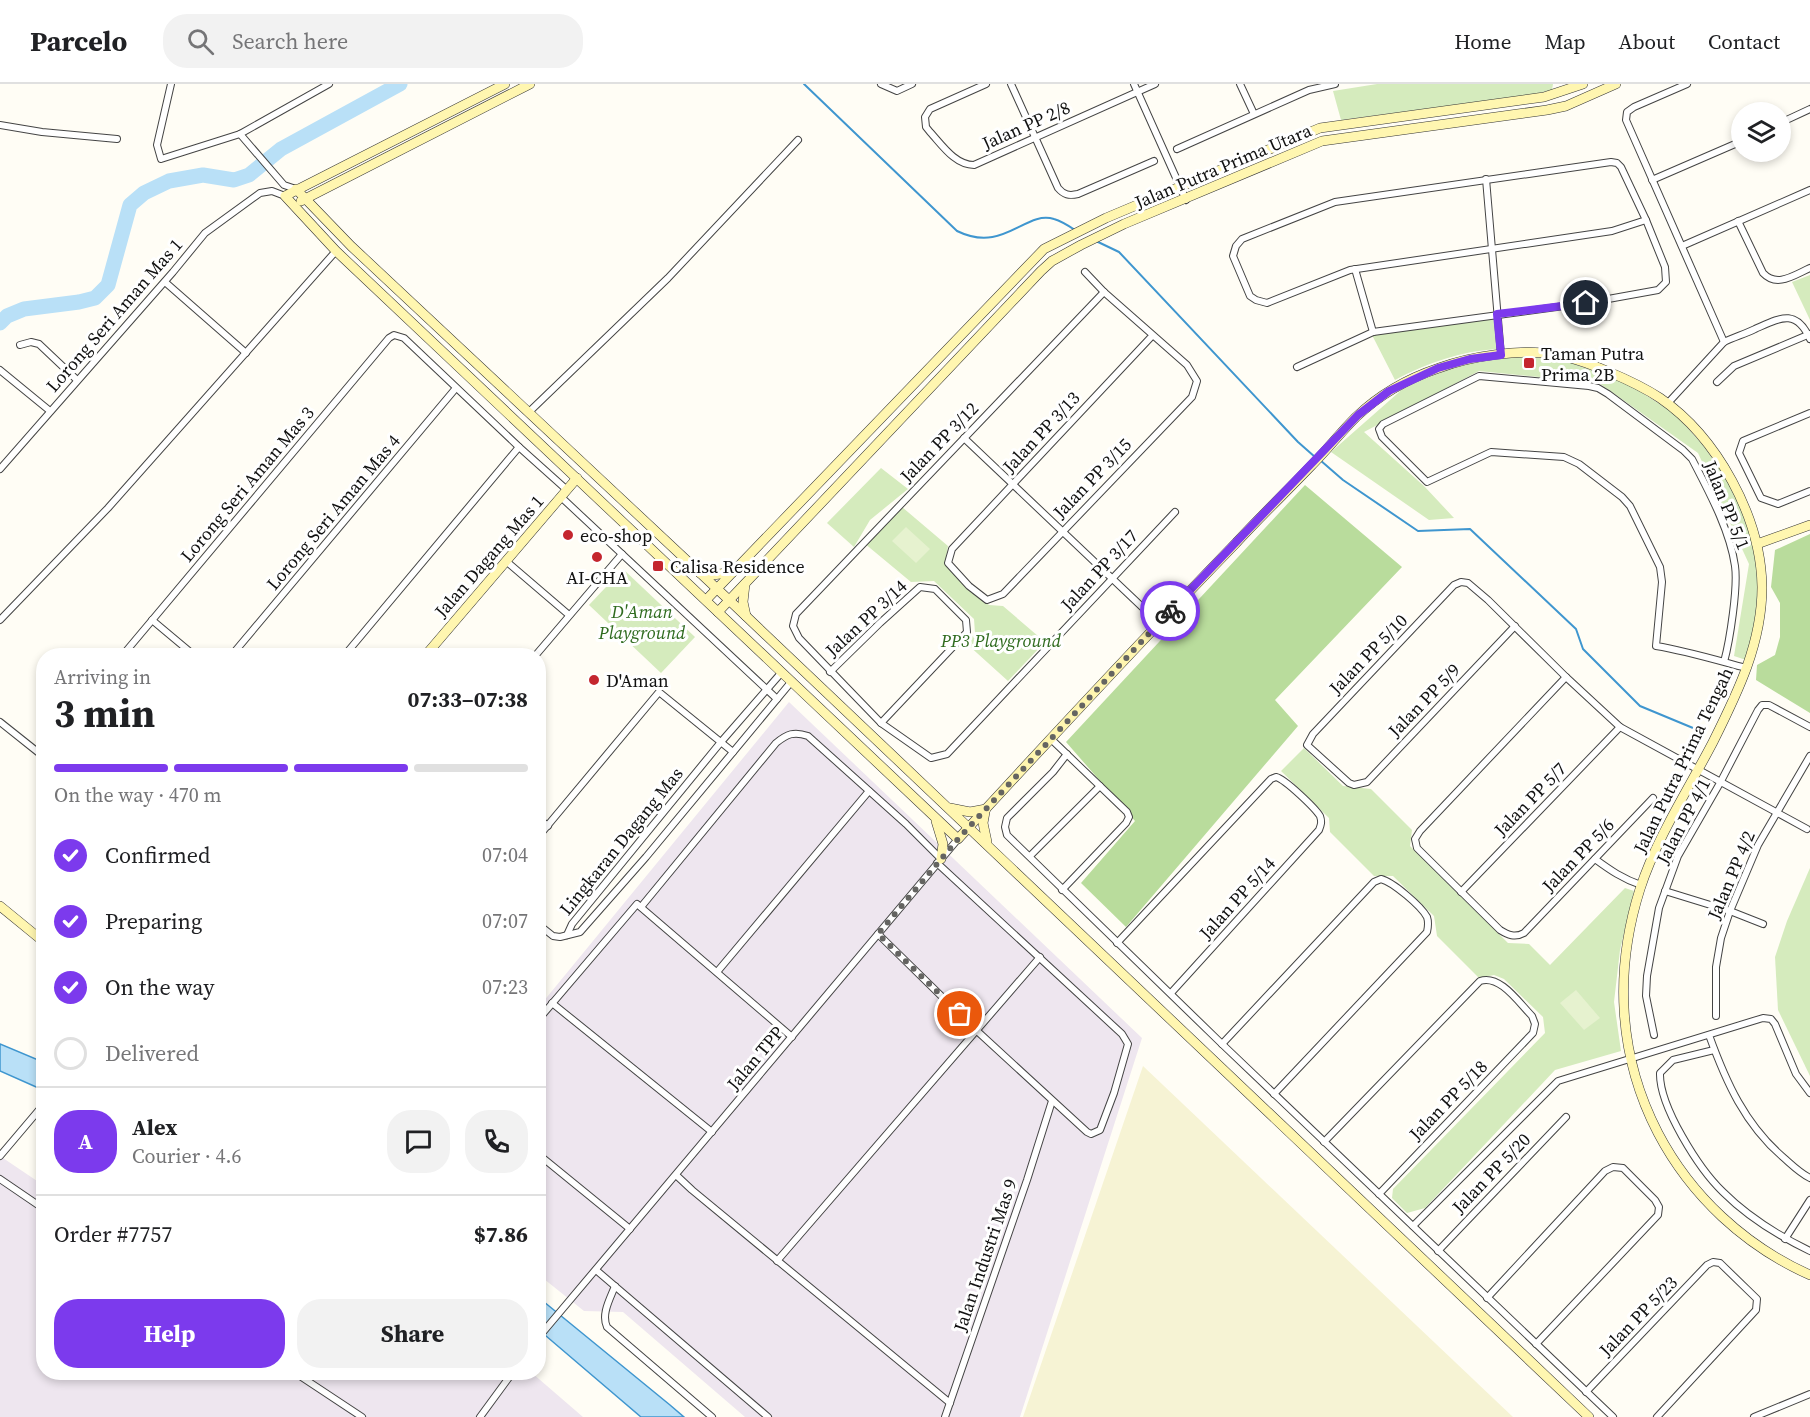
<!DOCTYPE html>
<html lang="en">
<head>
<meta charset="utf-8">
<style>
	:root { --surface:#fff; --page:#f2f2f2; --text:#202124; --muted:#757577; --line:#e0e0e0; --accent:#7c3aed }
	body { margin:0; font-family:"Source Serif 4",serif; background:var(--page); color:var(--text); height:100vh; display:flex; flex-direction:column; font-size:22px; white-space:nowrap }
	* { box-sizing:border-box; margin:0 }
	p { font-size:20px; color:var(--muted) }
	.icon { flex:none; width:33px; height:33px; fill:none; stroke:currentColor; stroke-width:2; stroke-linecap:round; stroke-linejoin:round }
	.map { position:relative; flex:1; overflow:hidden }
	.details { position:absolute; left:36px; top:564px; width:510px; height:732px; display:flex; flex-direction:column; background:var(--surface); border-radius:24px; box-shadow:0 3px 9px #0003 }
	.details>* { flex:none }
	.controls { position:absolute; left:1731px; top:18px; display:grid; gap:12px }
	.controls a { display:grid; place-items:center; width:60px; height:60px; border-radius:50%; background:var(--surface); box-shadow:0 3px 9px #0003; font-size:30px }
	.pin { position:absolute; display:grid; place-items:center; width:51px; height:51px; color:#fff; margin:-26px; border:3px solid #fff; border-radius:50%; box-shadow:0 2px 6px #0007 }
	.courier { position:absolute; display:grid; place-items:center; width:60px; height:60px; margin:-30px; border:4px solid #7c3aed; border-radius:50%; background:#fff; color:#222; box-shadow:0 2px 8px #0007 }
	.head em { font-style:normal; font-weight:700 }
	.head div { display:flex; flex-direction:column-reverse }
	.head { display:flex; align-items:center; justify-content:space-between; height:102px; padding:0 18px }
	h1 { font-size:39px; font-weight:700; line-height:45px }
	.bar { display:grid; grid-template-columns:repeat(4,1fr); gap:9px 6px; align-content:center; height:72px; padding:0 18px }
	.bar i { height:8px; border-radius:4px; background:var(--line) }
	.bar .selected { background:var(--accent) }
	.bar p { grid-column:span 4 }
	.line { display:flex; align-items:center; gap:15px; padding:0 18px; border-top:2px solid var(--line) }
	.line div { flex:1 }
	.round { display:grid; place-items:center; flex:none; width:63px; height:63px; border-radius:24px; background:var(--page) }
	ol { padding:0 18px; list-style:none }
	li { display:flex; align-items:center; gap:18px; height:66px }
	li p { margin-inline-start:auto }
	li .icon { padding:6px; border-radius:50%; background:var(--accent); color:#fff; stroke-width:4 }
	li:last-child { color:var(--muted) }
	li i { width:33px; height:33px; border:3px solid var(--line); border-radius:50% }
	.cta { display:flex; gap:12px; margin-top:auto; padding:12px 18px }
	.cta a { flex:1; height:69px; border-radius:24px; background:var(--accent); color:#fff; font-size:24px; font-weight:700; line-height:69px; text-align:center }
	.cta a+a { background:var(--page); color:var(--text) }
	header { display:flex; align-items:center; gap:36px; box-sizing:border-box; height:84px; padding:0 30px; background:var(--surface); border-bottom:2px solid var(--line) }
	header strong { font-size:28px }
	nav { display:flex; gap:33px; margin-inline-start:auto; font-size:21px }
	.search { width:420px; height:54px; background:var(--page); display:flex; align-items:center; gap:15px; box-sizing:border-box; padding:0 21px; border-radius:24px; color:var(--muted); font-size:22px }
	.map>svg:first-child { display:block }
	.industrial { fill:#eee6ef }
	.farmland { fill:#f6f3d4 }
	.green { fill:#d5ebbd }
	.forest { fill:#b9dc9c }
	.pitch { fill:#e6f2cf }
	.water { fill:#b9e0f7; stroke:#3f96cf; stroke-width:1.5 }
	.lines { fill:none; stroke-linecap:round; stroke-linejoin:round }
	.stream { stroke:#3f96cf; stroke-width:2 }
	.river { stroke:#b9e0f7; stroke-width:15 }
	.street-casing { stroke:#444; stroke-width:8 }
	.secondary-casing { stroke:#333; stroke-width:10 }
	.street { stroke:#fff; stroke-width:6 }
	.secondary { stroke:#fff6b0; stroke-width:9 }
	.done { stroke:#646461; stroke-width:6; stroke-dasharray:0 10.8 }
	.route { stroke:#7c3aed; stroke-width:8 }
	.poi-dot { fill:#c4262e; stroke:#fff; stroke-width:2 }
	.labels { text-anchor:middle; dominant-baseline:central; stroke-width:6; stroke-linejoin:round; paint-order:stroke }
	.street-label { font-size:18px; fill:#111; stroke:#fff }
	.poi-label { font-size:18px; fill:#111; stroke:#fff; text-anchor:start }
	.park-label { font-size:18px; font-style:italic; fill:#2f6b1f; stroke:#fff }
</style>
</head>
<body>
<header>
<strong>Parcelo</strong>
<div class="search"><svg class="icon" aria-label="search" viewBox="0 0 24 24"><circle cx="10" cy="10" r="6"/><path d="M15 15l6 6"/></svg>Search here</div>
<nav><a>Home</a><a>Map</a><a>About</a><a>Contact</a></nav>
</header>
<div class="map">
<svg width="1810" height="1333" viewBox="0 0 1810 1333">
	<rect width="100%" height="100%" fill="#fffdf5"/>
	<g class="industrial">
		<polygon points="789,618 1142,954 1020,1333 745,1333 623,1228 584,1227 539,1191 538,924"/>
		<polygon points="0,1072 43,1101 44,1288 532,1289 583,1333 0,1333"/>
	</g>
	<polygon class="farmland" points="1143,982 1513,1333 1023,1333"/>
	<g class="green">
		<polygon points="1377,0 1553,0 1552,6 1530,11 1341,36 1333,7"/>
		<polygon points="1810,191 1810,236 1792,198"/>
		<path d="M1495 233 1497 265C1461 267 1427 279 1395 296L1372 251Z"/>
		<polygon points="1515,273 1558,274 1628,300 1674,329 1703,361 1729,399 1746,435 1753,463 1759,497 1758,536 1746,576 1734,572 1749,480 1698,369 1599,299 1479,287 1364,348 1425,403 1454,434 1429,436 1331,368 1406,302 1464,280"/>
		<polygon points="881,384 908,405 870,436 854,463 827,439"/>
		<polygon points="902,423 948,462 945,480 989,521 1003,522 1045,558 1008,597 967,560 975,549 974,535 934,497 911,498 864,459"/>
		<polygon points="623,485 695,553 661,589 589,521"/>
		<polygon points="1304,664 1343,702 1371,705 1412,746 1410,762 1508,859 1529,860 1550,881 1625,804 1634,807 1620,866 1614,918 1621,967 1555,986 1425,1124 1407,1129 1392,1114 1393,1105 1545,949 1543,933 1504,895 1494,891 1479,894 1437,852 1434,832 1393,792 1374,792 1330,748 1329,734 1281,687"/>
		<polygon points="1810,784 1810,992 1778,926 1775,873 1787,837"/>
	</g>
	<g class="forest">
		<polygon points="1305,401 1402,483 1275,616 1298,642 1126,843 1081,799 1135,737 1066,658"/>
		<polygon points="1810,450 1810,629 1756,596 1757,581 1775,571 1780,553 1780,519 1771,503 1775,466"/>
	</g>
	<g class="pitch">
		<polygon points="906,443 930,465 916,479 892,457"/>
		<polygon points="1576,906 1600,934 1584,946 1560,919"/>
	</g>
	<g class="water">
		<polygon points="0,960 43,978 43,1006 0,987"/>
		<polygon points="538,1213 670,1321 684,1333 641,1333 539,1246"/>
	</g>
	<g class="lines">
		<g class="stream">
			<path d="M804 0 957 147C1004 170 1025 126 1054 135 1061 137 1069 142 1075 146"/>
			<polyline points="1096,157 1119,168 1298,358 1315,373"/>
			<polyline points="1320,376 1343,396 1418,447 1470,445 1576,545 1583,565 1640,622 1693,644"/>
		</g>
		<polyline class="river" points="0,239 7,232 24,225 79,218 95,214 108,201 130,121 144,109 169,97 203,91 234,96 249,91 281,65 400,0"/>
		<g class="street-casing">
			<g id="street">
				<polyline points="171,0 157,61 161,75 240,50 329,0"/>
				<polyline points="881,0 897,7 912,0"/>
				<path d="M986 0 930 25 925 33 926 43 930 48C942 61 955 81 974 81L1155 0"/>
				<path d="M1011 0 1058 104C1064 111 1069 112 1078 110L1154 77"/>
				<polyline points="1134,0 1186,116"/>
				<polyline points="1240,0 1254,30"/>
				<polyline points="1780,39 1810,25"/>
				<polyline points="0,41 42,48 117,55"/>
				<polyline points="240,50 284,101 296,105"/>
				<polyline points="1177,65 1309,6 1335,0"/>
				<polygon points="1611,78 1617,79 1621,83 1646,136 1612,147 1350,186 1267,219 1256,216 1250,212 1233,172 1236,162 1242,155 1335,118"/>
				<polyline points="1486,95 1501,271"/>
				<polyline points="1652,96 1742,57"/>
				<path d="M1738 137 1763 189C1777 204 1794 191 1810 184"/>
				<polyline points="1682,162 1810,106"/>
				<polyline points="1355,185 1373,248"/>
				<polyline points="1085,188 1104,208 1187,281 1197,297 1192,313 1003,510 987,516 969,502 948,479 952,465 1152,252"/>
				<polyline points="165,198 246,269"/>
				<polyline points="1104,208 796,530 793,542 799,554 881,639 931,674 947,670 1175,428"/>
				<path d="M1724 258C1734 253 1745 250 1755 245 1780 234 1796 224 1810 255"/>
				<polyline points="20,261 31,258 39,260 77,296"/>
				<polyline points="1297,283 1373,248 1586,219 1658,206 1666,198 1665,183 1646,136"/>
				<polyline points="0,286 50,327"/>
				<polyline points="1717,298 1734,282 1810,250"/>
				<polyline points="1668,319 1724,258 1626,36 1627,28 1634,23 1687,0"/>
				<polyline points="529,328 668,194 798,56"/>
				<polyline points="1810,329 1743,357 1739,369 1761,414 1778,420 1810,407"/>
				<polyline points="964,354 1159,539"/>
				<polyline points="0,385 173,188 205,149 260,109 272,107 285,112"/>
				<polyline points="561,413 777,615"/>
				<polyline points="506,477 569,531"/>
				<polyline points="0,536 108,424 336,167"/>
				<polyline points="152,536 195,572"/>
				<polyline points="1515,542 1367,698 1354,701 1349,699 1307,661 1313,650 1454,501 1461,498 1468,499 1488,516 1566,593 1620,643 1807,745"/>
				<polyline points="122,572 389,254 394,251 404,254 519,363 567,406"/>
				<polyline points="231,572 456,304"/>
				<polyline points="344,572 519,363"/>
				<polyline points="535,572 622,470"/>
				<path d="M1724 578C1730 556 1738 503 1735 482 1730 446 1708 406 1692 375L1683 366 1608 310 1598 304 1589 302 1479 292 1383 340 1379 345 1382 353 1427 398 1491 368 1564 373 1579 380 1622 413 1630 422 1660 483 1662 498 1656 562C1687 567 1716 576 1746 584"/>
				<polyline points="830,588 880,539 920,503 935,505 966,536 967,548 881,639"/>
				<path d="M1566 593 1420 747 1415 755 1417 764 1500 846C1508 851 1515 854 1524 849L1653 714"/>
				<polyline points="0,638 44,673"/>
				<polyline points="1051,655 1127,728 1129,733 1126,739 1062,806"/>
				<polyline points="1067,670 1053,688 1007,734 1005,743 1007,751 1222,960 1613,1333"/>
				<polyline points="538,734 548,742"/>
				<polyline points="538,753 659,608 733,668"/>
				<polyline points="1030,772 1100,702"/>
				<path d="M1595 775C1610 786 1623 795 1641 801"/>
				<polyline points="1665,807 1730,827 1763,840"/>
				<polyline points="1461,808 1620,643"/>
				<path d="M641 823 776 659C787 650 794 647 808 652L906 740 941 775"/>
				<polyline points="538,840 553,852 560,853 580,848 646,773 792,597"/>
				<polyline points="878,850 976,946 1087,1048 1091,1050 1100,1046 1114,1009 1128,960 1122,950 937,779"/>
				<polyline points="567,851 572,840 721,658 782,588"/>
				<path d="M1117 859 1271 695 1276 693C1285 695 1315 724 1320 732 1322 738 1321 741 1319 746L1171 909"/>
				<polyline points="717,888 869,707"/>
				<polyline points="552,919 712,1048"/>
				<polyline points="1716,932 1716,883 1721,854 1730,827 1758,761 1810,672"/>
				<polyline points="538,936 637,820 792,953"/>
				<polyline points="1654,951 1646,912 1647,892 1659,824 1678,772 1720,699 1758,626 1762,621 1769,621 1810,643"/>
				<path d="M1709 951C1726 998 1745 1041 1784 1074 1792 1081 1800 1089 1810 1094"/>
				<path d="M1222 960 1374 798 1381 795C1393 798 1421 822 1427 833 1429 839 1428 843 1427 848L1274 1010"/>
				<path d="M1714 966 1673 976 1660 989C1659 1022 1699 1085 1723 1108 1748 1133 1779 1152 1810 1167"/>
				<path d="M1324 1058 1480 897C1500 890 1519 919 1532 932L1535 940 1533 949 1379 1110"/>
				<polyline points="538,1070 630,1145"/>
				<polyline points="0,1072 44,1020"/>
				<polyline points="676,1091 692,1106 950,1319"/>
				<polyline points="0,1095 44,1125"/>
				<polyline points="1413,1142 1558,997 1763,934 1771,935 1775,940 1796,990 1810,1009"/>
				<polyline points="1785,1155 1810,1116"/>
				<polyline points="1438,1167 1566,1033"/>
				<polyline points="777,1177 1040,873"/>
				<polyline points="596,1186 768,1333"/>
				<path d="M615 1202C610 1215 601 1230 607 1243L712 1333"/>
				<polyline points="1487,1214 1605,1087 1613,1083 1623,1084 1655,1116 1659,1123 1658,1131 1536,1260"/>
				<polyline points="538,1254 958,755"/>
				<polyline points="294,1288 362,1333"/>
				<polyline points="1586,1308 1707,1181 1713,1178 1720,1179 1757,1215 1756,1226 1657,1333"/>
				<polyline points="480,1333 513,1288"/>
				<polyline points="945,1333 1027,1096 1052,1017"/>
				<polyline points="1754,1333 1810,1310"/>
			</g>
		</g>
		<g class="secondary-casing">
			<g id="secondary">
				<path d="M505 0 285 112 336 167 958 755C1050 655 1142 556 1236 459 1260 433 1286 408 1310 383 1326 367 1340 349 1356 333 1379 311 1409 294 1439 284 1471 272 1519 265 1553 270 1581 274 1636 298 1660 314 1717 353 1761 433 1762 503 1762 559 1738 608 1713 658 1688 706 1657 753 1640 805 1614 887 1618 972 1658 1049 1691 1112 1745 1162 1810 1191"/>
				<polyline points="296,105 351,162 729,516 1589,1333"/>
				<polyline points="301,117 530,0"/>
				<polyline points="1757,460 1810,441"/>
				<polyline points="700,489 713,491 733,488"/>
				<polyline points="745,500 743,518 746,532"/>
				<polyline points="706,516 1044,165 1106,134 1320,44 1544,13 1583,0"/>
				<polyline points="718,528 1041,187 1052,177 1081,161 1124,140 1322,57 1547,26 1566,22 1616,0"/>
				<polyline points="425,572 577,394"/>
				<polyline points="950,724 970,728 986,725"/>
				<polyline points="985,728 983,739 987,758"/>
				<polyline points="936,737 943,760 941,775"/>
				<polyline points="0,822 44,858"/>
			</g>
		</g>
		<use href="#street" class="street"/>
		<use href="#secondary" class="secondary"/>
	</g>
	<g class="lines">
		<polyline class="done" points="960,930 878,850 958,755 1170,527"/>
		<polyline class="route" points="1170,527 1358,331 1389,307 1438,284 1470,275 1501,271 1497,230 1586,219"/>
	</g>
	<g class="poi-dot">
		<rect x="1523" y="273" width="12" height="12" rx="3"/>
		<circle cx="568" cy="451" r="6"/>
		<circle cx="597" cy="473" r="6"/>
		<rect x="652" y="476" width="12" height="12" rx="3"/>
		<circle cx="594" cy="596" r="6"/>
	</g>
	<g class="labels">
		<g class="street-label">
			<text transform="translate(1026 41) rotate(-24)">Jalan PP 2/8</text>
			<text transform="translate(1223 82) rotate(-23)">Jalan Putra Prima Utara</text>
			<text transform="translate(114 231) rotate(-49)">Lorong Seri Aman Mas 1</text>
			<text transform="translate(1041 348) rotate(-47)">Jalan PP 3/13</text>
			<text transform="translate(939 358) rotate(-46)">Jalan PP 3/12</text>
			<text transform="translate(1092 394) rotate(-46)">Jalan PP 3/15</text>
			<text transform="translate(247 400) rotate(-50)">Lorong Seri Aman Mas 3</text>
			<text transform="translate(1727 421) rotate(68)">Jalan PP 5/1</text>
			<text transform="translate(333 428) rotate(-50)">Lorong Seri Aman Mas 4</text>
			<text transform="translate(489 472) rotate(-49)">Jalan Dagang Mas 1</text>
			<text transform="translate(1099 486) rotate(-47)">Jalan PP 3/17</text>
			<text transform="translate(866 534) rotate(-43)">Jalan PP 3/14</text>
			<text transform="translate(1368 570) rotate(-46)">Jalan PP 5/10</text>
			<text transform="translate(1424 616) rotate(-46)">Jalan PP 5/9</text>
			<text transform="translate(1683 676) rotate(-64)">Jalan Putra Prima Tengah</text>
			<text transform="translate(1530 715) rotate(-46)">Jalan PP 5/7</text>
			<text transform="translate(1683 737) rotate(-62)">Jalan PP 4/1</text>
			<text transform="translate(621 757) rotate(-51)">Lingkaran Dagang Mas</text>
			<text transform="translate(1578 771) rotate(-46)">Jalan PP 5/6</text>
			<text transform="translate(1731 791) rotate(-67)">Jalan PP 4/2</text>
			<text transform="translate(1237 814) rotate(-48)">Jalan PP 5/14</text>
			<text transform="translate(755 974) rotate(-50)">Jalan TPP</text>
			<text transform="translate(1448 1016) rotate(-46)">Jalan PP 5/18</text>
			<text transform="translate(1491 1089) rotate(-46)">Jalan PP 5/20</text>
			<text transform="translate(985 1171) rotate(-71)">Jalan Industri Mas 9</text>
			<text transform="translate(1638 1232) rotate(-46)">Jalan PP 5/23</text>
		</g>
		<g class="poi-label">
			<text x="1541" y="269">Taman Putra<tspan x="1541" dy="21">Prima 2B</tspan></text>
			<text x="580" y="451">eco-shop</text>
			<text x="670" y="482">Calisa Residence</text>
			<text x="597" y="493" text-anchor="middle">AI-CHA</text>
			<text x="606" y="596">D'Aman</text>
		</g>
		<g class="park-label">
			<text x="642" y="527">D'Aman<tspan x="642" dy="21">Playground</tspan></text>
			<text x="1001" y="556">PP3 Playground</text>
		</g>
	</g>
</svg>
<div class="controls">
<a><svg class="icon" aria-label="layers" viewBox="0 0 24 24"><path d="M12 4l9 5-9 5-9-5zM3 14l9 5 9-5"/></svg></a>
</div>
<div class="pin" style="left:960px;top:930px;background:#ea580c"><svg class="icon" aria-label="bag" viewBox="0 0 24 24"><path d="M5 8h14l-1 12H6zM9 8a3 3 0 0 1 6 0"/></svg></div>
<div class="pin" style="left:1586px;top:219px;background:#1f2937"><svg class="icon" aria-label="home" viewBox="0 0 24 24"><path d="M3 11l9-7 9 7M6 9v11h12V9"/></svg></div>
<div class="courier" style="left:1170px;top:527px"><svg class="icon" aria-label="bike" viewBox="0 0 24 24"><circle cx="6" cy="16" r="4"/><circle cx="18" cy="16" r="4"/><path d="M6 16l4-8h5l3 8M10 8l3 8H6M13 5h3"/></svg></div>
<section class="details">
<div class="head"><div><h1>3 min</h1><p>Arriving in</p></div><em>07:33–07:38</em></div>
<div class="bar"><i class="selected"></i><i class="selected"></i><i class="selected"></i><i></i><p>On the way · 470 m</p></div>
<ol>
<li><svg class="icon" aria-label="check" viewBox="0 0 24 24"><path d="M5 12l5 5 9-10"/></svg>Confirmed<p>07:04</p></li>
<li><svg class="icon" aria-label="check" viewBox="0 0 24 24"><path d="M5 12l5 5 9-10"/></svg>Preparing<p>07:07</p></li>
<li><svg class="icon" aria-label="check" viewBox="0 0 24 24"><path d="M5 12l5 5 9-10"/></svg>On the way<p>07:23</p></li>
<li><i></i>Delivered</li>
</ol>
<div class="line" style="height:108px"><b class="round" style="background:var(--accent);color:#fff">A</b><div><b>Alex</b><p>Courier · 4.6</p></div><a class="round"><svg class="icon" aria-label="chat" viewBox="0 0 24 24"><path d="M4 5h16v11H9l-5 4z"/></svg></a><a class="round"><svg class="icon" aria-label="phone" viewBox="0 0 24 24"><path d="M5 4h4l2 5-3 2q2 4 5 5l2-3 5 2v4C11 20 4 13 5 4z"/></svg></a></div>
<div class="line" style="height:78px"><div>Order #7757</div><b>$7.86</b></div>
<div class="cta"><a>Help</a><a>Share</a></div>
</section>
</div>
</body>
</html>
